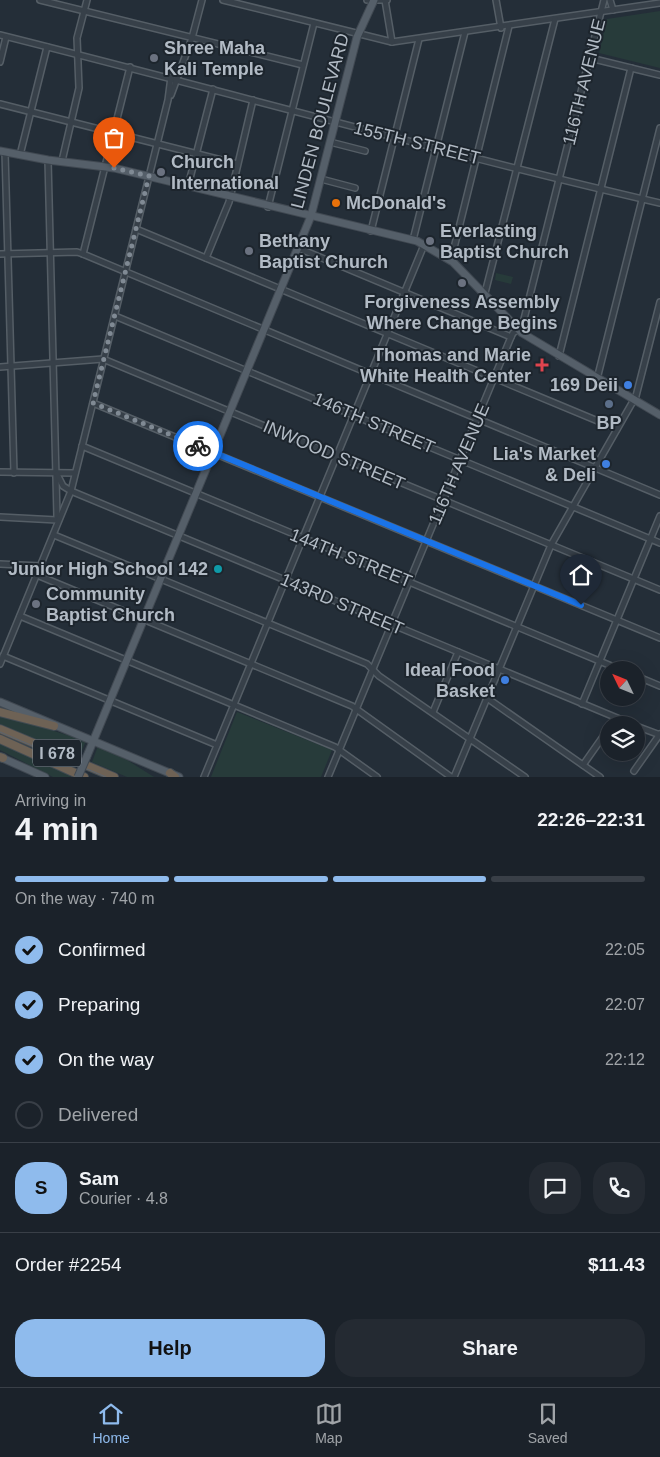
<!DOCTYPE html>
<html lang="en">
<head>
<meta charset="utf-8">
<style>
	:root { --surface:#1b222a; --page:#242a32; --text:#f1f3f6; --muted:#a0a4a8; --line:#393f47; --accent:#8fbbed }
	body { margin:0; font-family:Arial,sans-serif; background:var(--page); color:var(--text); height:100vh; display:flex; flex-direction:column; font-size:19px; white-space:nowrap }
	* { box-sizing:border-box; margin:0 }
	p { font-size:16px; color:var(--muted) }
	.icon { flex:none; width:28px; height:28px; fill:none; stroke:currentColor; stroke-width:2; stroke-linecap:round; stroke-linejoin:round }
	.map { position:relative; height:777px; overflow:hidden }
	.panel { display:flex; flex-direction:column; background:var(--surface); flex:1 }
	.panel>* { flex:none }
	.needle { width:32px; rotate:313deg }
	.buttons { position:absolute; left:600px; top:661px; display:grid; gap:10px }
	.buttons a { display:grid; place-items:center; width:45px; height:45px; border-radius:50%; background:var(--surface); box-shadow:0 5px 20px #0002,0 0 0 1px var(--line); font-size:25px }
	.pin { position:absolute; display:grid; place-items:center; width:42px; height:42px; color:#fff; margin:-51px -21px; border-radius:50% 50% 50% 0; rotate:-45deg; box-shadow:0 0 5px #0007 }
	.pin .icon { rotate:45deg }
	.courier { position:absolute; display:grid; place-items:center; width:50px; height:50px; margin:-25px; border:4px solid #1a73e8; border-radius:50%; background:#fff; color:#222; box-shadow:0 1px 6px #0007 }
	.headline em { font-style:normal; font-weight:800 }
	.headline div { display:flex; flex-direction:column-reverse }
	.headline { display:flex; align-items:center; justify-content:space-between; height:85px; padding:0 15px }
	h1 { font-size:32px; font-weight:800; line-height:38px }
	.bar { display:grid; grid-template-columns:repeat(4,1fr); gap:8px 5px; align-content:center; height:60px; padding:0 15px }
	.bar i { height:6px; border-radius:4px; background:var(--line) }
	.bar .active { background:var(--accent) }
	.bar p { grid-column:span 4 }
	.line { display:flex; align-items:center; gap:12px; padding:0 15px; border-top:1px solid var(--line) }
	.line div { flex:1 }
	.round { display:grid; place-items:center; flex:none; width:52px; height:52px; border-radius:20px; background:var(--page) }
	ol { padding:0 15px; list-style:none }
	li { display:flex; align-items:center; gap:15px; height:55px }
	li p { margin-inline-start:auto }
	li .icon { padding:5px; border-radius:50%; background:var(--accent); color:#111; stroke-width:4 }
	li:last-child { color:var(--muted) }
	li i { width:28px; height:28px; border:2px solid var(--line); border-radius:50% }
	.cta { display:flex; gap:10px; margin-top:auto; padding:10px 15px }
	.cta a { flex:1; height:58px; border-radius:20px; background:var(--accent); color:#111; font-size:20px; font-weight:800; line-height:58px; text-align:center }
	.cta a+a { background:var(--page); color:var(--text) }
	.tab-bar { display:flex; justify-content:space-around; align-items:center; height:70px; border-top:1px solid var(--line); background:var(--surface); font-size:14px; color:var(--muted) }
	.tab-bar a { display:grid; justify-items:center; gap:2px }
	.tab-bar .active { color:var(--accent) }
	.map>svg:first-child { display:block }
	.green { fill:#273b3a }
	.lines { fill:none; stroke-linecap:round; stroke-linejoin:round }
	.minor-casing { stroke:#555e66; stroke-width:8 }
	.major-casing { stroke:#414952; stroke-width:9 }
	.highway-casing { stroke:#424b53; stroke-width:10 }
	.minor { stroke:#374049; stroke-width:5 }
	.major { stroke:#555f69; stroke-width:7 }
	.highway { stroke:#6e6255; stroke-width:8 }
	.tram { stroke:#5a646f; stroke-width:1 }
	.major-bridge-casing { stroke:#414952; stroke-width:9; stroke-linecap:butt }
	.major-bridge { stroke:#555f69; stroke-width:7 }
	.done { stroke:#808a94; stroke-width:5; stroke-dasharray:0 9 }
	.route { stroke:#1a73e8; stroke-width:6 }
	.worship-dot { fill:#6b7280; stroke:#1d252d; stroke-width:2 }
	.food-dot { fill:#e8710a; stroke:#1d252d; stroke-width:2 }
	.health-dot { fill:#e0444e; stroke:#1d252d; stroke-width:2 }
	.shop-dot { fill:#3f7fe0; stroke:#1d252d; stroke-width:2 }
	.service-dot { fill:#5c6f8a; stroke:#1d252d; stroke-width:2 }
	.culture-dot { fill:#0f9aa8; stroke:#1d252d; stroke-width:2 }
	.labels { text-anchor:middle; dominant-baseline:central; stroke-width:4; stroke-linejoin:round; paint-order:stroke }
	.shield { fill:#1d252d; stroke:#858e97; stroke-width:1 }
	.shield-label { font-size:16px; font-weight:bold; fill:#b2bbc5 }
	.poi-label { font-size:18px; font-weight:bold; fill:#b2bbc5; stroke:#1d252d; text-anchor:start }
	.street-label { font-size:18px; fill:#b2bbc5; stroke:#1d252d }
</style>
</head>
<body>
<div class="map">
<svg width="660" height="777" viewBox="0 0 660 777">
	<rect width="100%" height="100%" fill="#242e38"/>
	<g class="green">
		<polygon points="660,11 660,68 599,53 607,19"/>
		<polygon points="496,273 513,277 511,284 495,280"/>
		<polygon points="237,712 332,750 321,777 211,777"/>
		<polygon points="0,714 86,741 79,757 0,724"/>
		<polygon points="0,743 72,773 70,777 53,777 0,750"/>
		<polygon points="98,746 127,760 154,777 127,777 92,762"/>
	</g>
	<g class="lines">
		<g class="minor-casing">
			<g id="minor">
				<polyline points="40,0 303,65"/>
				<polyline points="223,0 392,42 660,3"/>
				<polyline points="367,0 387,0"/>
				<polyline points="385,0 392,42"/>
				<polyline points="496,0 501,28"/>
				<polyline points="610,0 613,10"/>
				<path d="M0 35C220 90 439 152 660 203"/>
				<polyline points="590,58 660,75"/>
				<polyline points="0,62 6,37"/>
				<polyline points="171,95 192,38 202,0"/>
				<polyline points="0,104 237,164"/>
				<polyline points="330,142 365,151"/>
				<polyline points="5,152 14,473"/>
				<polyline points="20,155 47,47"/>
				<polyline points="48,160 57,517"/>
				<polyline points="62,161 79,88 77,38 87,0"/>
				<polyline points="321,179 355,188"/>
				<polyline points="188,186 213,89"/>
				<polyline points="268,207 314,23"/>
				<polyline points="136,229 617,429"/>
				<polyline points="371,231 419,39"/>
				<polyline points="413,240 465,32"/>
				<polyline points="298,248 511,337"/>
				<polyline points="0,254 77,252 83,254 660,495"/>
				<polyline points="83,254 130,67"/>
				<polyline points="206,258 229,202 253,100"/>
				<polyline points="451,260 509,26"/>
				<polyline points="485,293 555,19"/>
				<polyline points="115,316 660,543"/>
				<polyline points="559,356 631,68"/>
				<polyline points="0,367 103,359 660,590"/>
				<polyline points="597,379 660,128"/>
				<polyline points="93,403 660,638"/>
				<polyline points="82,446 621,670"/>
				<polyline points="0,472 75,473"/>
				<polyline points="57,474 63,486 71,491 634,725"/>
				<polyline points="0,517 57,520"/>
				<polyline points="54,535 367,664 379,676 525,777"/>
				<polyline points="0,564 41,566"/>
				<polyline points="37,575 352,706 451,777"/>
				<polyline points="20,616 335,747 377,777"/>
				<polyline points="3,656 217,745"/>
				<polyline points="0,664 71,491 168,100 171,77"/>
				<polyline points="636,676 660,686"/>
				<polyline points="487,698 600,777"/>
				<polyline points="582,704 660,516"/>
				<polyline points="433,712 458,652"/>
				<polyline points="636,726 660,735"/>
				<polyline points="583,765 609,728"/>
				<polyline points="634,771 660,734"/>
				<polyline points="204,777 424,245"/>
				<polyline points="328,777 511,337 513,333 522,327 604,0"/>
				<polyline points="454,777 551,545 636,396 660,302"/>
			</g>
		</g>
		<g class="major-casing">
			<g id="major">
				<polyline points="0,151 48,160 114,168 417,241 453,262 522,333 660,415"/>
				<polyline points="0,702 179,777"/>
				<polyline points="87,756 311,216 357,37 374,0"/>
				<polyline points="0,757 45,777"/>
			</g>
		</g>
		<g class="highway-casing">
			<g id="highway">
				<polyline points="0,712 54,726"/>
				<polyline points="0,729 114,777"/>
				<polyline points="0,739 84,777"/>
				<polyline points="0,757 3,758"/>
				<polyline points="170,773 175,777"/>
			</g>
		</g>
		<use href="#minor" class="minor"/>
		<use href="#major" class="major"/>
		<use href="#highway" class="highway"/>
		<polyline class="tram" points="0,732 106,777"/>
		<g class="major-bridge-casing">
			<polyline id="major-bridge" points="78,777 87,756"/>
		</g>
		<use href="#major-bridge" class="major-bridge"/>
	</g>
	<g class="lines">
		<polyline class="done" points="114,168 149,176 93,403 198,446"/>
		<polyline class="route" points="198,446 581,605"/>
	</g>
	<g class="worship-dot">
		<circle cx="154" cy="58" r="5"/>
		<circle cx="161" cy="172" r="5"/>
		<circle cx="430" cy="241" r="5"/>
		<circle cx="249" cy="251" r="5"/>
		<circle cx="462" cy="283" r="5"/>
		<circle cx="36" cy="604" r="5"/>
	</g>
	<circle class="food-dot" cx="336" cy="203" r="5"/>
	<path class="health-dot" d="M539.5 357.5h5v5h5v5h-5v5h-5v-5h-5v-5h5z"/>
	<g class="shop-dot">
		<circle cx="628" cy="385" r="5"/>
		<circle cx="606" cy="464" r="5"/>
		<circle cx="505" cy="680" r="5"/>
	</g>
	<circle class="service-dot" cx="609" cy="404" r="5"/>
	<circle class="culture-dot" cx="218" cy="569" r="5"/>
	<g class="labels">
		<rect class="shield" x="33" y="739.5" width="48" height="27" rx="4"/>
		<g class="shield-label">
			<text x="57" y="753">I 678</text>
		</g>
		<g class="poi-label">
			<text x="164" y="48">Shree Maha<tspan x="164" dy="21">Kali Temple</tspan></text>
			<text x="171" y="162">Church<tspan x="171" dy="21">International</tspan></text>
			<text x="346" y="203">McDonald's</text>
			<text x="440" y="231">Everlasting<tspan x="440" dy="21">Baptist Church</tspan></text>
			<text x="259" y="241">Bethany<tspan x="259" dy="21">Baptist Church</tspan></text>
			<text x="462" y="302" text-anchor="middle">Forgiveness Assembly<tspan x="462" dy="21">Where Change Begins</tspan></text>
			<text x="531" y="355" text-anchor="end">Thomas and Marie<tspan x="531" dy="21">White Health Center</tspan></text>
			<text x="618" y="385" text-anchor="end">169 Deii</text>
			<text x="609" y="423" text-anchor="middle">BP</text>
			<text x="596" y="454" text-anchor="end">Lia's Market<tspan x="596" dy="21">&amp; Deli</tspan></text>
			<text x="208" y="569" text-anchor="end">Junior High School 142</text>
			<text x="46" y="594">Community<tspan x="46" dy="21">Baptist Church</tspan></text>
			<text x="495" y="670" text-anchor="end">Ideal Food<tspan x="495" dy="21">Basket</tspan></text>
		</g>
		<g class="street-label">
			<text transform="translate(584 82) rotate(-76)">116TH AVENUE</text>
			<text transform="translate(320 121) rotate(-75)">LINDEN BOULEVARD</text>
			<text transform="translate(417 143) rotate(14)">155TH STREET</text>
			<text transform="translate(374 423) rotate(23)">146TH STREET</text>
			<text transform="translate(334 455) rotate(23)">INWOOD STREET</text>
			<text transform="translate(459 464) rotate(-67)">116TH AVENUE</text>
			<text transform="translate(351 558) rotate(22)">144TH STREET</text>
			<text transform="translate(342 604) rotate(23)">143RD STREET</text>
		</g>
	</g>
</svg>
<div class="buttons">
<a><svg class="needle" viewBox="-14 -14 28 28"><path d="M0-13l5 13h-10z" fill="#e53935"/><path d="M0 13l5-13h-10z" fill="#a0a4a8"/></svg></a>
<a><svg class="icon" aria-label="layers" viewBox="0 0 24 24"><path d="M12 4l9 5-9 5-9-5zM3 14l9 5 9-5"/></svg></a>
</div>
<div class="pin" style="left:114px;top:168px;background:#ea580c"><svg class="icon" aria-label="bag" viewBox="0 0 24 24"><path d="M5 8h14l-1 12H6zM9 8a3 3 0 0 1 6 0"/></svg></div>
<div class="pin" style="left:581px;top:605px;background:#1f2937"><svg class="icon" aria-label="home" viewBox="0 0 24 24"><path d="M3 11l9-7 9 7M6 9v11h12V9"/></svg></div>
<div class="courier" style="left:198px;top:446px"><svg class="icon" aria-label="bike" viewBox="0 0 24 24"><circle cx="6" cy="16" r="4"/><circle cx="18" cy="16" r="4"/><path d="M6 16l4-8h5l3 8M10 8l3 8H6M13 5h3"/></svg></div>
</div>
<section class="panel">
<div class="headline"><div><h1>4 min</h1><p>Arriving in</p></div><em>22:26–22:31</em></div>
<div class="bar"><i class="active"></i><i class="active"></i><i class="active"></i><i></i><p>On the way · 740 m</p></div>
<ol>
<li><svg class="icon" aria-label="check" viewBox="0 0 24 24"><path d="M5 12l5 5 9-10"/></svg>Confirmed<p>22:05</p></li>
<li><svg class="icon" aria-label="check" viewBox="0 0 24 24"><path d="M5 12l5 5 9-10"/></svg>Preparing<p>22:07</p></li>
<li><svg class="icon" aria-label="check" viewBox="0 0 24 24"><path d="M5 12l5 5 9-10"/></svg>On the way<p>22:12</p></li>
<li><i></i>Delivered</li>
</ol>
<div class="line" style="height:90px"><b class="round" style="background:var(--accent);color:#111">S</b><div><b>Sam</b><p>Courier · 4.8</p></div><a class="round"><svg class="icon" aria-label="chat" viewBox="0 0 24 24"><path d="M4 5h16v11H9l-5 4z"/></svg></a><a class="round"><svg class="icon" aria-label="phone" viewBox="0 0 24 24"><path d="M5 4h4l2 5-3 2q2 4 5 5l2-3 5 2v4C11 20 4 13 5 4z"/></svg></a></div>
<div class="line" style="height:65px"><div>Order #2254</div><b>$11.43</b></div>
<div class="cta"><a>Help</a><a>Share</a></div>
</section>
<nav class="tab-bar">
<a class="active"><svg class="icon" aria-label="home" viewBox="0 0 24 24"><path d="M3 11l9-7 9 7M6 9v11h12V9"/></svg>Home</a>
<a><svg class="icon" aria-label="map" viewBox="0 0 24 24"><path d="M3 6l6-2 6 2 6-2v14l-6 2-6-2-6 2zM9 4v14M15 6v14"/></svg>Map</a>
<a><svg class="icon" aria-label="saved" viewBox="0 0 24 24"><path d="M7 4h10v16l-5-4-5 4z"/></svg>Saved</a>
</nav>
</body>
</html>
